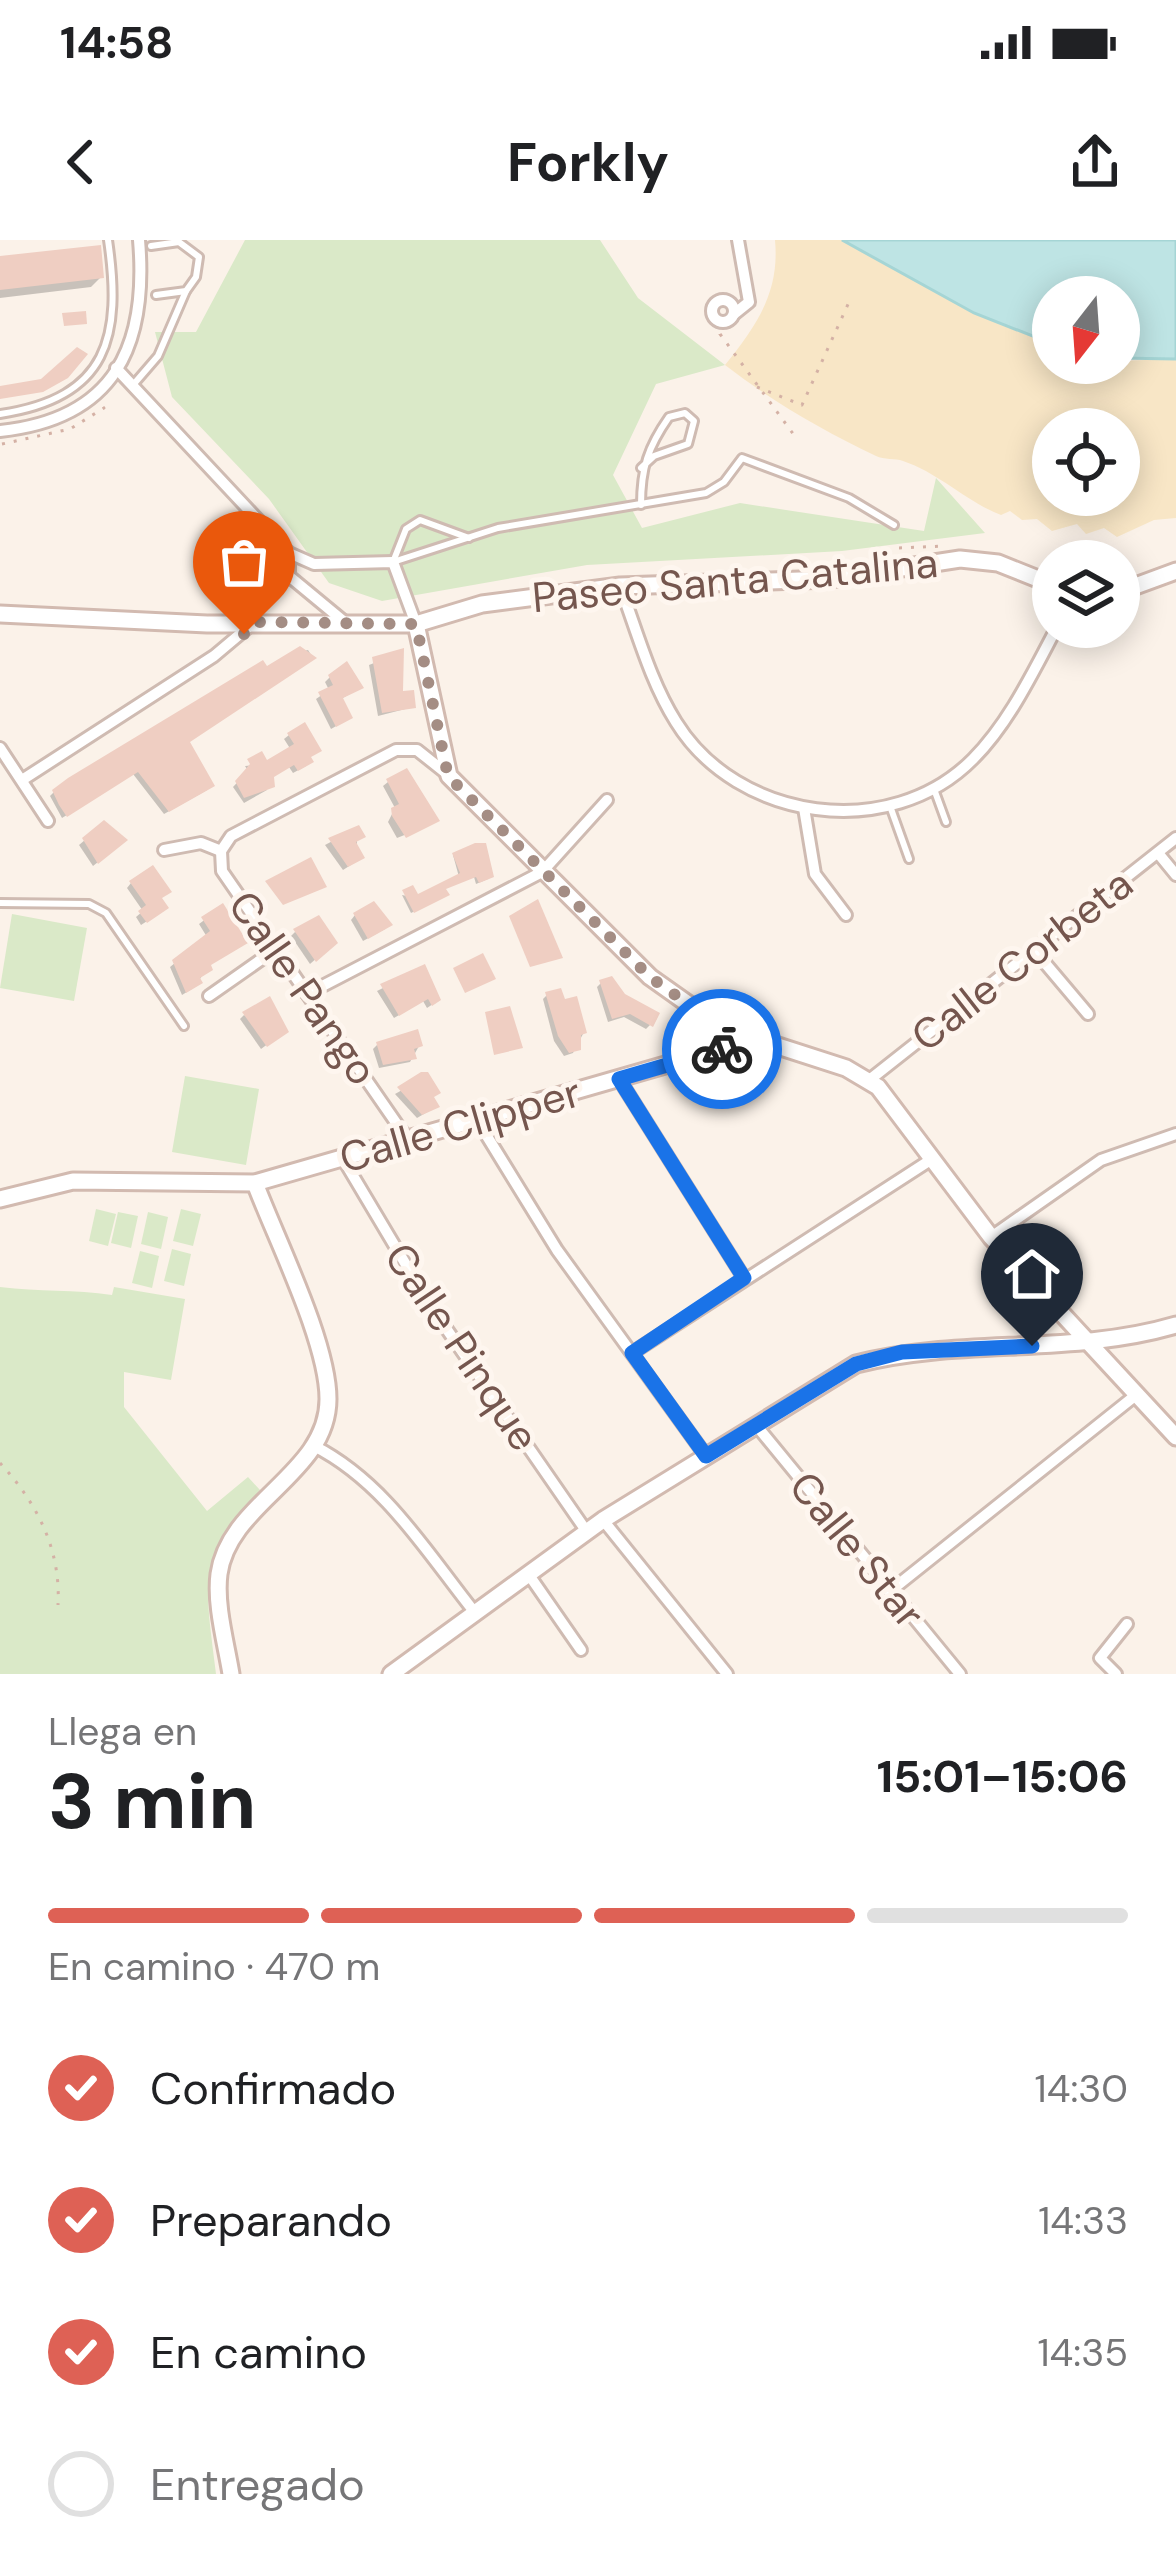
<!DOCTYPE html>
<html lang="es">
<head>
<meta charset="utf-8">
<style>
	:root { --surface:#fff; --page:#f2f2f2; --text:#202124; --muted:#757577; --line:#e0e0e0; --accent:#de6155 }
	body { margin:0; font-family:"DM Sans",sans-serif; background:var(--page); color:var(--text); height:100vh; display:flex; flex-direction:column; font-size:45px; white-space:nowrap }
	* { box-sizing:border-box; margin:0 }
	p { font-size:39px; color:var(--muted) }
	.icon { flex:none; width:66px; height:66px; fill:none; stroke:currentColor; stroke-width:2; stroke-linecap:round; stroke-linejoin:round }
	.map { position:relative; height:1434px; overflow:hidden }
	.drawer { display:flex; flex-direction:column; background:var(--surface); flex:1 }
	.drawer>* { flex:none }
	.needle { width:78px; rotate:197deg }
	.buttons { position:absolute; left:1032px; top:36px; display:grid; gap:24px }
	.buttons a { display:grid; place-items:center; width:108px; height:108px; border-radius:50%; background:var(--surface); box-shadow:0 6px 30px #0003; font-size:60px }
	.pin { position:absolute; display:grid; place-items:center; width:102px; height:102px; color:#fff; margin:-123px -51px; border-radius:50% 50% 50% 0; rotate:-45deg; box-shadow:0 0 12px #0007 }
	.pin .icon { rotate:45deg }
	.courier { position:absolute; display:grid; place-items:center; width:120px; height:120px; margin:-60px; border:9px solid #1a73e8; border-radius:50%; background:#fff; color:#222; box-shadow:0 3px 15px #0007 }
	.summary em { font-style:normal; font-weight:700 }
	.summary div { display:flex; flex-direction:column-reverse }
	.summary { display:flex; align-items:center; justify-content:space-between; height:204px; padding:0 48px }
	h1 { font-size:78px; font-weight:700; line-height:90px }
	.bar { display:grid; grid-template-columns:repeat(4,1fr); gap:18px 12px; align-content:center; height:144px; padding:0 48px }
	.bar i { height:15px; border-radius:9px; background:var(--line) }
	.bar .selected { background:var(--accent) }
	.bar p { grid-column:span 4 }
	ol { padding:0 48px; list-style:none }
	li { display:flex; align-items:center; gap:36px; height:132px }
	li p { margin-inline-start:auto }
	li .icon { padding:12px; border-radius:50%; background:var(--accent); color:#fff; stroke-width:4 }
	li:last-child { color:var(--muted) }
	li i { width:66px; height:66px; border:6px solid var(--line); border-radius:50% }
	.status { display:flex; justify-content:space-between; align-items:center; height:84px; padding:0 60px; background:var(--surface); direction:ltr }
	.status svg { height:33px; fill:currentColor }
	header { display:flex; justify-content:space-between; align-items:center; height:156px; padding:0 48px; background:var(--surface); font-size:54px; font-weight:700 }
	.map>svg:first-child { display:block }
	.green { fill:#dae9c8 }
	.sand { fill:#f8e6c6; fill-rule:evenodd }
	.water { fill:#bee4e4; stroke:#a5d5d5; stroke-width:3 }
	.shadow { fill:#0003 }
	.building { fill:#efcec2 }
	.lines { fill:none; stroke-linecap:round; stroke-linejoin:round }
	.lane-casing { stroke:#cfbbb2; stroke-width:12 }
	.street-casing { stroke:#cfbbb2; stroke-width:16 }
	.secondary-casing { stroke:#d2bab0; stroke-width:21 }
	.path { stroke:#d4b1a5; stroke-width:3; stroke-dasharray:3 9; stroke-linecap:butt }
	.lane { stroke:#fff; stroke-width:6 }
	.street { stroke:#fff; stroke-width:10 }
	.secondary { stroke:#fff; stroke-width:15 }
	.done { stroke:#a48d84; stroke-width:12; stroke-dasharray:0 21.6 }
	.route { stroke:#1a73e8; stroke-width:15 }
	.labels { text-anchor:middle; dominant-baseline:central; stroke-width:10; stroke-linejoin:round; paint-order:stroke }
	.street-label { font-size:42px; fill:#75564e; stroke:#fef6ef }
</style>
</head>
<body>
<div class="status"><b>14:58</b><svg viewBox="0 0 49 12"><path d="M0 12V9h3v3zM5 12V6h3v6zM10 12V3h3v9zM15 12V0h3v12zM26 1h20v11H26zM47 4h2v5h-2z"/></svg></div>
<header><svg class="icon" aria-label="back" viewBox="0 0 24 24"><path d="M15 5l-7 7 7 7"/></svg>Forkly<svg class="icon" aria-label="share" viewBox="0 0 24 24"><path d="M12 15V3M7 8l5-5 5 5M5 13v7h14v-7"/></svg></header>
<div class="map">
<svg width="1176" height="1434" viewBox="0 0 1176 1434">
	<rect width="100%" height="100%" fill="#fbf2e9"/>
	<g class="green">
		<polygon points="245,0 600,0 638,58 725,125 656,144 613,235 642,288 740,263 924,291 936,238 985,293 842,311 587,325 382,361 329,343 269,259 172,157 155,92 196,92"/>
		<polygon points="12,674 87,688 74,761 0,748"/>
		<polygon points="185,836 259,849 246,925 172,912"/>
		<polygon points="96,969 116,974 108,1006 89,1001"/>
		<polygon points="181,969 201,974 193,1006 173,1001"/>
		<polygon points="118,972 138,976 131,1008 111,1003"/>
		<polygon points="148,972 168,977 161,1009 141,1004"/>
		<polygon points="172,1009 191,1014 184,1046 164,1041"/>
		<polygon points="140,1011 159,1016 152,1048 132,1043"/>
		<path d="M0 1047C39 1052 75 1049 112 1055L114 1047 185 1059 171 1140 124 1132V1167L207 1271 248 1237 260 1250C196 1323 205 1342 216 1434H0Z"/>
	</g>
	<path class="sand" d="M775 0H842L974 73 1053 104V123L1176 119V278L1154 280 1117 297 1104 288 1086 294 1077 284 1052 291 1037 279 1022 280 1010 271 1001 275C967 262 939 233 903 221 895 218 884 220 876 216 822 190 773 162 725 125 756 86 780 53 775 0ZM1053 189H1119V255H1053Z"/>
	<polygon class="water" points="842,0 1176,0 1176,119 1119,118 1119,57 1053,57 1053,104 974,73"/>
	<g class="shadow">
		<polygon points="0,19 101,37 91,47 0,58"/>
		<polygon points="308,410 313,418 187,503 207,550 164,574 133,534 62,578 50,556 54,552 290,414"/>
		<polygon points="402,412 400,454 413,467 378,476 369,425"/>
		<polygon points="330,437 360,448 341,459 345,481 331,489 316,459 329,450 325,442"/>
		<polygon points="289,495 308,518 306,526 293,533 289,527 271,537 267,550 244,563 233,547 248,531 245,526 266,524 291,510 284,499"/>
		<polygon points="388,542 432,584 397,598 388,582 395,568 383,546"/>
		<polygon points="104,584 124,601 93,626 79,605"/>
		<polygon points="357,588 357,621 343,630 325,605"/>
		<polygon points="453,615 488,639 476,644 474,637 443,649 443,657 411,673 402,655 417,658 459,637"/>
		<polygon points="131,643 159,659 161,672 141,685 136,677 143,671 127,648"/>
		<polygon points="222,667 208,726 195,747 182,755 170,727 207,697 199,684"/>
		<polygon points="355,675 385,689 363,701 351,680"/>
		<polygon points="295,692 334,703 310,724 291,696"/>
		<polygon points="423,728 433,764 427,768 423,761 394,778 377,751"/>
		<polygon points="601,743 623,756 650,785 646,789 624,777 608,782 597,747"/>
		<polygon points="547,755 584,792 573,813 564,816 554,801 543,759"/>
		<polygon points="244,775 280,795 261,809 240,779"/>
		<polygon points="377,805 419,806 410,822 379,828 373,809"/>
		<polygon points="427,836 436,867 417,878 395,854"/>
	</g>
	<g class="building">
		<polygon points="101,5 104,38 0,50 0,16"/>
		<polygon points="86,71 87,84 64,86 62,73"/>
		<polygon points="77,107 88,114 68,138 43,152 0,159 0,146 41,139"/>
		<polygon points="300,406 317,418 190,502 215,546 169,572 138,532 67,577 59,565 52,550 68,538 263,420 267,426"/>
		<polygon points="404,408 403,451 414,450 416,468 382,473 372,417"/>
		<polygon points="347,421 364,448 343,458 353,478 336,487 318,452 333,445 328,435"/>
		<polygon points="305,482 322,511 311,517 314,522 298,531 294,525 274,537 275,547 244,558 235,541 250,524 247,519 262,511 267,520 294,504 287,493"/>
		<polygon points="407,528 440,581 406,598 392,576 391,568 399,564 386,539"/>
		<polygon points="104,580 128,600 98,624 82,598"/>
		<polygon points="359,585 366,597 356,602 365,618 348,627 328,598"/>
		<polygon points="475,603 486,603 494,637 479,643 476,637 446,649 450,655 414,673 402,650 413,645 418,654 460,633 452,613"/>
		<polygon points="311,617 327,647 283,665 265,641"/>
		<polygon points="153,625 172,652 162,658 169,668 147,683 138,671 146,665 129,641"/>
		<polygon points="538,659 563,718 530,727 509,676"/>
		<polygon points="374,661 393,685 368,699 353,673"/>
		<polygon points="223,663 248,703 211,725 213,730 200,738 203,743 186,753 172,720 210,691 201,677"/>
		<polygon points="319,675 338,703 316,722 293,689"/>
		<polygon points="483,713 496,739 465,753 453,728"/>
		<polygon points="425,724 441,760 432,766 428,759 399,776 380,744"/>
		<polygon points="612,736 625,754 660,773 653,787 630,774 612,779 599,740"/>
		<polygon points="561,748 565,759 577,756 587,793 581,795 581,810 569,813 558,796 545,752"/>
		<polygon points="270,756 289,792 267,807 242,772"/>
		<polygon points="510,766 523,808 494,815 485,772"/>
		<polygon points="418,789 423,806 414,809 417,819 383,825 376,802"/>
		<polygon points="421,832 428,832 441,853 434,857 440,867 422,875 397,847"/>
	</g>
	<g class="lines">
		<g class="lane-casing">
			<g id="lane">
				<polyline points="151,6 179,2 199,17 196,37 186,51 156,55"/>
				<polyline points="133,145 158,116 186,51"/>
				<path d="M0 174C109 158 122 96 108 0"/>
				<path d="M641 265C641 228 648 207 669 177L685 173 694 181 688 204 654 216 641 228"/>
				<polyline points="393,322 498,288 706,253 724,242 742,218 849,258 894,285"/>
				<polyline points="393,322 406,289 420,280 469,298"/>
				<polyline points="934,549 946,582"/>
				<polyline points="890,566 909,619"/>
				<polyline points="0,663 89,664 106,673 184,786"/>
			</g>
		</g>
		<g class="street-casing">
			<g id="street">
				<circle cx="723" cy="71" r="11"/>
				<polyline points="734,74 749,62 738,0"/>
				<polyline points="116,128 289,313 314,324 393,322 416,384"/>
				<path d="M0 191C115 179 148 106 139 0"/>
				<polyline points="289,313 289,336 347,384"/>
				<path d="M620 346C637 391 650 441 676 482 737 581 890 603 973 519 1009 483 1033 432 1057 387"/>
				<polyline points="0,508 48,581"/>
				<polyline points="22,540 214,416 252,384"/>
				<polyline points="804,568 815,634 846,675"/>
				<polyline points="164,610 201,603 221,611"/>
				<polyline points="1158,613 1176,635"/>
				<polyline points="1034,710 1088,774"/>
				<polyline points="307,754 542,632 607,560"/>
				<polyline points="209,756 276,709"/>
				<polyline points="619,839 744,1038"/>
				<polyline points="868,841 1176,598"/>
				<polyline points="477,880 557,1010 706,1216"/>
				<polyline points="408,900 222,631 221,611 231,596 396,510 417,510 446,533"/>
				<polyline points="343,919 430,1065 587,1292"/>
				<polyline points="991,997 1101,920 1176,894"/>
				<polyline points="632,1113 932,919"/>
				<polyline points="756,1185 960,1434"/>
				<path d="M314 1206C385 1242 427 1313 476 1374"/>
				<polyline points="603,1280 727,1434"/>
				<polyline points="529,1335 581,1410"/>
				<polyline points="889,1352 1136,1155"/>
				<polyline points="1116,1434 1100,1418 1127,1384"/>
			</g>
		</g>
		<g class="secondary-casing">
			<g id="secondary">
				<polyline points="1119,352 1176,331"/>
				<polyline points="0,374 207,384 416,384 482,364 620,346 830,339 960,319 998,323 1053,345"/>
				<polyline points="416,384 449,536 650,737 722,788 846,828 878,847 991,997 1176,1197"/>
				<polyline points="0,959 73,941 255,943 752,800"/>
				<path d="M231 1434C226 1403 215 1365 219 1334 229 1262 328 1234 328 1159 328 1102 276 999 255 943"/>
				<path d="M391 1434 603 1280 856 1124C961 1097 1071 1116 1176 1085"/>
			</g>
		</g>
		<g class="path">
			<polyline points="719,82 720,94 794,195"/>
			<polyline points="757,147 802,165 850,60"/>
			<polyline points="2,204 70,189 104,168 99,163"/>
			<polyline points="899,308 944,306"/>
			<path d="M0 1223C37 1263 61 1309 58 1365"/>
		</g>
		<use href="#lane" class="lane"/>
		<use href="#street" class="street"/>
		<use href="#secondary" class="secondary"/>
	</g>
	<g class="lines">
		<polyline class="done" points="244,394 254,382 416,384 448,536 650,737 722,788 752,800 722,809"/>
		<polyline class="route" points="722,809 619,839 744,1038 632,1113 706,1216 856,1124 902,1112 1032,1106"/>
	</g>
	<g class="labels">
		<g class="street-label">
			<text transform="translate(735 340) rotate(-5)">Paseo Santa Catalina</text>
			<text transform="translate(1022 720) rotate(-38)">Calle Corbeta</text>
			<text transform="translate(303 748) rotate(55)">Calle Pango</text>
			<text transform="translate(460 885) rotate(-16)">Calle Clipper</text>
			<text transform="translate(462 1107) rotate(56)">Calle Pinque</text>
			<text transform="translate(857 1310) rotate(51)">Calle Star</text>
		</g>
	</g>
</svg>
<div class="buttons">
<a><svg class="needle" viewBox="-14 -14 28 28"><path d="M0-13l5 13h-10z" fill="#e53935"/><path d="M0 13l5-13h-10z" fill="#757577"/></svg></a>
<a><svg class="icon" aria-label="locate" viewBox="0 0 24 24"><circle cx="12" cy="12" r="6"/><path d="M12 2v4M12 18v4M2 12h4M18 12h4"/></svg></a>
<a><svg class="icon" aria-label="layers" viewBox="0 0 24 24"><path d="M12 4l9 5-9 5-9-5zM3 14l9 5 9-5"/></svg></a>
</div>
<div class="pin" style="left:244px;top:394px;background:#ea580c"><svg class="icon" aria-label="bag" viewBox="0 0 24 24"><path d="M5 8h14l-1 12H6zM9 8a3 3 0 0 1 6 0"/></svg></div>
<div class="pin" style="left:1032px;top:1106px;background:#1f2937"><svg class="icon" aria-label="home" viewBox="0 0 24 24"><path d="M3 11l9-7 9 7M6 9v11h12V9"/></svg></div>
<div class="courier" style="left:722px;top:809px"><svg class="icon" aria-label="bike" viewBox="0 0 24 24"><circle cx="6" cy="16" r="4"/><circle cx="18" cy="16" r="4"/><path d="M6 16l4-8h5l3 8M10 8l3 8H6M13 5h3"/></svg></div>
</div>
<section class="drawer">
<div class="summary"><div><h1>3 min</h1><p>Llega en</p></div><em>15:01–15:06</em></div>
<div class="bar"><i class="selected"></i><i class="selected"></i><i class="selected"></i><i></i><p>En camino · 470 m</p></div>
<ol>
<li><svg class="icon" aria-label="check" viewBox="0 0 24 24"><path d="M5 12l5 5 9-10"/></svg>Confirmado<p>14:30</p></li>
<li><svg class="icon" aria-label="check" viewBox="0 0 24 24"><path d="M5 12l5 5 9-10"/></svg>Preparando<p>14:33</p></li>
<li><svg class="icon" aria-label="check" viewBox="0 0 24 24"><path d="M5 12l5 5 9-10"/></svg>En camino<p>14:35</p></li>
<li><i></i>Entregado</li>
</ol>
</section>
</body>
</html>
